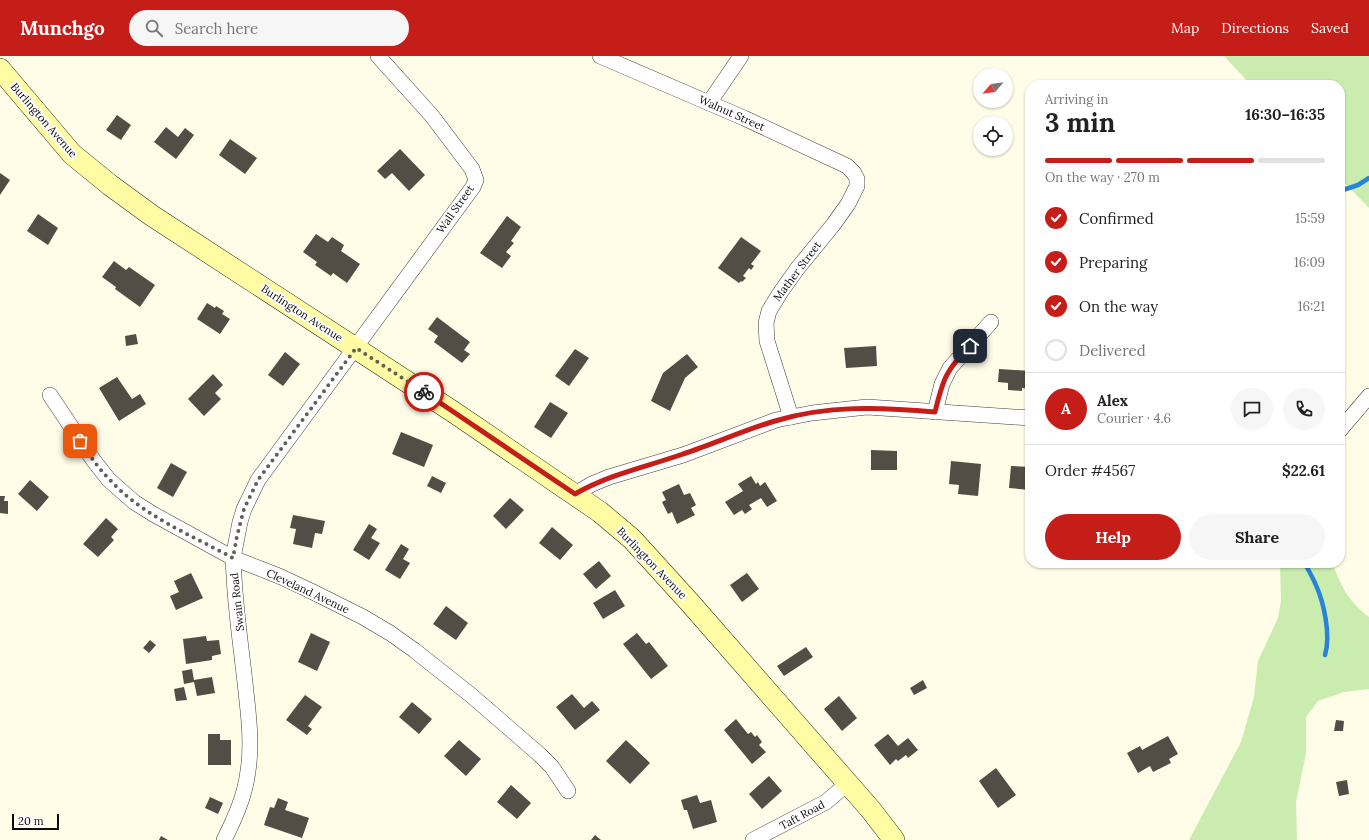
<!DOCTYPE html>
<html lang="en">
<head>
<meta charset="utf-8">
<style>
	:root { --surface:#fff; --page:#f6f6f6; --text:#222; --muted:#767676; --line:#e0e0e0; --accent:#c51d18 }
	body { margin:0; font-family:Lora,serif; background:var(--page); color:var(--text); height:100vh; display:flex; flex-direction:column; font-size:15px; white-space:nowrap }
	* { box-sizing:border-box; margin:0 }
	p { font-size:13px; color:var(--muted) }
	.icon { flex:none; width:22px; height:22px; fill:none; stroke:currentColor; stroke-width:2; stroke-linecap:round; stroke-linejoin:round }
	.map { position:relative; flex:1; overflow:hidden }
	.details { position:absolute; left:1025px; top:24px; width:320px; height:488px; display:flex; flex-direction:column; background:var(--surface); border-radius:16px; box-shadow:0 1px 3px #0004 }
	.details>* { flex:none }
	.needle { width:26px; rotate:242deg }
	.controls { position:absolute; left:973px; top:12px; display:grid; gap:8px }
	.controls a { display:grid; place-items:center; width:40px; height:40px; border-radius:50%; background:var(--surface); box-shadow:0 1px 3px #0004; font-size:20px }
	.scale { position:absolute; left:12px; bottom:10px; width:47px; box-sizing:border-box; padding-left:4px; border:2px solid #0a0a0a; border-top:0; font-size:11px; line-height:14px; white-space:nowrap; color:#0a0a0a; -webkit-text-stroke:3px #fff; paint-order:stroke }
	.pin { position:absolute; display:grid; place-items:center; width:34px; height:34px; color:#fff; margin:-17px; border-radius:8px; box-shadow:0 2px 6px #0006 }
	.courier { position:absolute; display:grid; place-items:center; width:40px; height:40px; margin:-20px; border:3px solid #c51d18; border-radius:50%; background:#fff; color:#222; box-shadow:0 1px 5px #0007 }
	.head em { font-style:normal; font-weight:700 }
	.head div { display:flex; flex-direction:column-reverse }
	.head { display:flex; align-items:center; justify-content:space-between; height:68px; padding:0 20px }
	h1 { font-size:26px; font-weight:700; line-height:30px }
	.bar { display:grid; grid-template-columns:repeat(4,1fr); gap:6px 4px; align-content:center; height:48px; padding:0 20px }
	.bar i { height:5px; border-radius:3px; background:var(--line) }
	.bar .current { background:var(--accent) }
	.bar p { grid-column:span 4 }
	.line { display:flex; align-items:center; gap:10px; padding:0 20px; border-top:1px solid var(--line) }
	.line div { flex:1 }
	.round { display:grid; place-items:center; flex:none; width:42px; height:42px; border-radius:21px; background:var(--page) }
	ol { padding:0 20px; list-style:none }
	li { display:flex; align-items:center; gap:12px; height:44px }
	li p { margin-inline-start:auto }
	li .icon { padding:4px; border-radius:50%; background:var(--accent); color:#fff; stroke-width:4 }
	li:last-child { color:var(--muted) }
	li i { width:22px; height:22px; border:2px solid var(--line); border-radius:50% }
	.cta { display:flex; gap:8px; margin-top:auto; padding:8px 20px }
	.cta a { flex:1; height:46px; border-radius:24px; background:var(--accent); color:#fff; font-size:16px; font-weight:700; line-height:46px; text-align:center }
	.cta a+a { background:var(--page); color:var(--text) }
	header { display:flex; align-items:center; gap:24px; box-sizing:border-box; height:56px; padding:0 20px; background:var(--accent); color:#fff }
	header strong { font-size:19px }
	nav { display:flex; gap:22px; margin-inline-start:auto; font-size:14px }
	.search { width:280px; height:36px; background:var(--page); display:flex; align-items:center; gap:10px; box-sizing:border-box; padding:0 14px; border-radius:22px; color:var(--muted); font-size:15px }
	.map>svg:first-child { display:block }
	.green { fill:#caecaf }
	.lines { fill:none; stroke-linecap:round; stroke-linejoin:round }
	.stream { stroke:#2884d9; stroke-width:4.5 }
	.building { fill:#544d46 }
	.minor-casing { stroke:#3d3d3d; stroke-width:16 }
	.secondary-casing { stroke:#2c2c2c; stroke-width:22 }
	.minor { stroke:#fff; stroke-width:15 }
	.secondary { stroke:#fffca3; stroke-width:21 }
	.done { stroke:#605f58; stroke-width:4; stroke-dasharray:0 7.2 }
	.route { stroke:#c51d18; stroke-width:5 }
	.labels { text-anchor:middle; dominant-baseline:central; stroke-width:4; stroke-linejoin:round; paint-order:stroke }
	.street-label { font-size:11px; fill:#0a0a0a; stroke:#fff }
</style>
</head>
<body>
<header>
<strong>Munchgo</strong>
<div class="search"><svg class="icon" aria-label="search" viewBox="0 0 24 24"><circle cx="10" cy="10" r="6"/><path d="M15 15l6 6"/></svg>Search here</div>
<nav><a>Map</a><a>Directions</a><a>Saved</a></nav>
</header>
<div class="map">
<svg width="1369" height="784" viewBox="0 0 1369 784">
	<rect width="100%" height="100%" fill="#fffce8"/>
	<g class="green">
		<polygon points="1224,0 1369,0 1369,152 1340,122 1340,29 1251,29"/>
		<path d="M1280 507H1332C1343 532 1346 543 1369 561V633L1344 636 1318 645 1306 661V697L1296 746 1297 784H1189L1241 686 1254 641 1258 605 1278 562 1281 545Z"/>
	</g>
	<g class="lines">
		<g class="stream">
			<polyline points="1340,135 1358,129 1369,122"/>
			<path d="M1305 507C1308 514 1312 520 1315 527 1324 546 1331 579 1325 599"/>
		</g>
	</g>
	<g class="building">
		<polygon points="117,59 131,69 121,84 106,74"/>
		<polygon points="166,71 178,81 185,72 194,79 176,103 154,86"/>
		<polygon points="230,83 257,102 245,118 219,99"/>
		<polygon points="400,93 425,119 409,135 392,117 385,123 377,115"/>
		<polygon points="0,117 10,124 0,139"/>
		<polygon points="38,158 58,172 48,189 27,175"/>
		<polygon points="507,160 521,171 511,185 514,187 506,196 511,200 502,212 480,197"/>
		<polygon points="316,178 328,186 332,181 344,189 341,195 360,208 347,227 333,217 331,220 315,209 317,206 303,196"/>
		<polygon points="741,181 761,195 751,208 754,210 751,214 749,212 743,220 746,222 742,226 741,225 739,227 718,212"/>
		<polygon points="114,205 126,214 129,211 155,229 140,251 115,233 116,231 102,221"/>
		<polygon points="207,247 215,252 216,250 224,255 222,258 230,263 220,278 197,263"/>
		<polygon points="437,261 470,286 464,294 470,298 462,307 434,286 438,280 428,273"/>
		<polygon points="136,278 138,288 126,290 125,280"/>
		<polygon points="876,290 877,310 846,312 844,292"/>
		<polygon points="575,293 589,302 569,330 555,320"/>
		<polygon points="285,296 300,308 283,330 268,319"/>
		<polygon points="687,298 698,311 685,322 670,355 651,345 663,317"/>
		<polygon points="999,313 1030,315 1030,333 1022,332 1022,335 1008,334 1008,327 998,326"/>
		<polygon points="213,318 223,329 215,337 221,343 204,360 188,343"/>
		<polygon points="117,321 132,343 140,338 146,348 119,365 99,332"/>
		<polygon points="550,346 568,357 551,382 534,371"/>
		<polygon points="401,376 433,389 424,411 392,398"/>
		<polygon points="871,394 897,395 897,414 871,414"/>
		<polygon points="951,405 981,408 978,440 958,438 959,429 949,428"/>
		<polygon points="171,407 187,416 173,441 157,432"/>
		<polygon points="1011,410 1030,411 1030,434 1009,432"/>
		<polygon points="432,420 446,427 441,437 427,430"/>
		<polygon points="751,420 756,428 758,426 760,430 765,426 777,445 767,451 761,442 749,449 752,453 745,458 742,454 734,459 725,446 743,435 738,428"/>
		<polygon points="30,424 49,441 37,455 18,438"/>
		<polygon points="679,428 684,439 690,437 696,449 691,452 695,459 677,468 672,456 668,458 662,446 666,444 662,436"/>
		<polygon points="0,440 5,440 4,445 8,445 8,458 0,457"/>
		<polygon points="510,442 524,454 506,473 493,460"/>
		<polygon points="293,459 325,465 322,478 315,477 312,492 293,488 296,473 290,472"/>
		<polygon points="106,462 118,473 111,481 114,484 98,501 83,488"/>
		<polygon points="369,468 377,473 371,482 380,487 369,504 353,494"/>
		<polygon points="552,471 573,489 560,504 539,487"/>
		<polygon points="401,488 409,493 403,503 410,507 400,523 385,514"/>
		<polygon points="599,505 611,520 596,533 583,518"/>
		<polygon points="191,517 203,542 176,554 170,540 179,536 174,525"/>
		<polygon points="747,517 759,533 742,546 730,529"/>
		<polygon points="615,534 625,550 603,563 593,547"/>
		<polygon points="446,550 468,567 456,584 433,568"/>
		<polygon points="311,577 330,586 317,615 298,606"/>
		<polygon points="637,577 646,588 649,586 668,610 651,623 623,588"/>
		<polygon points="206,580 207,585 219,584 221,598 212,600 212,604 186,608 183,583"/>
		<polygon points="150,584 156,589 149,597 143,592"/>
		<polygon points="806,591 813,601 784,620 777,610"/>
		<polygon points="192,613 194,624 212,621 215,637 197,640 194,626 184,628 182,615"/>
		<polygon points="923,624 927,632 914,639 910,632"/>
		<polygon points="184,631 187,644 176,645 174,633"/>
		<polygon points="572,638 584,652 592,645 600,654 575,674 556,651"/>
		<polygon points="305,639 322,651 308,670 312,673 307,679 286,664"/>
		<polygon points="839,640 857,662 842,675 824,653"/>
		<polygon points="412,646 432,663 419,678 399,661"/>
		<polygon points="736,663 748,678 751,676 755,681 757,679 762,686 759,689 766,696 752,708 724,674"/>
		<polygon points="1336,664 1344,665 1343,675 1334,675"/>
		<polygon points="208,678 220,678 220,684 231,684 231,709 208,709"/>
		<polygon points="888,678 898,690 908,682 918,694 908,702 906,699 898,705 896,703 890,709 874,689"/>
		<polygon points="1168,680 1178,698 1169,703 1171,707 1153,716 1150,710 1138,717 1127,697 1140,690 1142,694"/>
		<polygon points="459,684 481,703 466,720 444,700"/>
		<polygon points="626,684 650,707 630,728 606,705"/>
		<polygon points="996,712 1016,739 998,752 979,725"/>
		<polygon points="769,720 782,735 762,753 749,738"/>
		<polygon points="1347,724 1349,738 1339,740 1336,726"/>
		<polygon points="511,729 531,747 517,763 497,746"/>
		<polygon points="697,739 700,747 711,744 717,766 693,773 687,754 684,754 681,744"/>
		<polygon points="210,741 223,747 218,758 205,752"/>
		<polygon points="278,742 288,746 285,754 309,762 302,782 264,769 270,751 274,752"/>
		<polygon points="595,779 601,784 591,784"/>
		<polygon points="161,780 168,784 159,784"/>
	</g>
	<g class="lines">
		<g class="minor-casing">
			<g id="minor">
				<polyline points="600,0 744,62 847,110 854,117 857,123 857,130 848,148 833,169 797,213 780,237 769,255 766,267 767,285 791,361"/>
				<polyline points="709,47 741,0"/>
				<polyline points="50,339 94,405 109,424 134,446 153,458 233,502 279,520 311,535 363,561 390,577 414,594 472,640 540,699 552,711 568,735"/>
				<polyline points="935,356 942,328 950,312 991,266"/>
				<polyline points="1340,374 1369,340"/>
				<polyline points="575,438 592,428 609,421 683,399 776,364 812,357 867,351 1030,362"/>
				<path d="M224 784C235 762 245 740 248 715 252 689 249 662 246 636 242 597 236 559 234 520L233 502 240 466 244 453 258 424 473 131 476 124 472 113 432 60 378 0"/>
				<polyline points="753,784 826,746 847,728"/>
			</g>
		</g>
		<g class="secondary-casing">
			<polyline id="secondary" points="0,13 72,98 110,129 151,159 452,355 600,456 632,483 691,548 871,754 894,784"/>
		</g>
		<use href="#minor" class="minor"/>
		<use href="#secondary" class="secondary"/>
	</g>
	<g class="lines">
		<path class="done" d="M80 385C89 398 98 412 110 424 143 460 191 479 233 502L237 480 244 453 258 424 356 292 424 336"/>
		<path class="route" d="M424 336 575 438C610 418 646 411 683 398 714 388 744 374 775 365 827 349 881 351 935 356 943 323 946 314 970 290"/>
	</g>
	<g class="labels">
		<g class="street-label">
			<text transform="translate(732 57) rotate(24)">Walnut Street</text>
			<text transform="translate(44 64) rotate(49)">Burlington Avenue</text>
			<text transform="translate(455 153) rotate(-55)">Wall Street</text>
			<text transform="translate(797 215) rotate(-53)">Mather Street</text>
			<text transform="translate(302 257) rotate(33)">Burlington Avenue</text>
			<text transform="translate(652 507) rotate(46)">Burlington Avenue</text>
			<text transform="translate(308 535) rotate(25)">Cleveland Avenue</text>
			<text transform="translate(237 546) rotate(-96)">Swain Road</text>
			<text transform="translate(802 759) rotate(-28)">Taft Road</text>
		</g>
	</g>
</svg>
<div class="controls">
<a><svg class="needle" viewBox="-14 -14 28 28"><path d="M0-13l5 13h-10z" fill="#e53935"/><path d="M0 13l5-13h-10z" fill="#767676"/></svg></a>
<a><svg class="icon" aria-label="locate" viewBox="0 0 24 24"><circle cx="12" cy="12" r="6"/><path d="M12 2v4M12 18v4M2 12h4M18 12h4"/></svg></a>
</div>
<div class="scale">20 m</div>
<div class="pin" style="left:80px;top:385px;background:#ea580c"><svg class="icon" aria-label="bag" viewBox="0 0 24 24"><path d="M5 8h14l-1 12H6zM9 8a3 3 0 0 1 6 0"/></svg></div>
<div class="pin" style="left:970px;top:290px;background:#1f2937"><svg class="icon" aria-label="home" viewBox="0 0 24 24"><path d="M3 11l9-7 9 7M6 9v11h12V9"/></svg></div>
<div class="courier" style="left:424px;top:336px"><svg class="icon" aria-label="bike" viewBox="0 0 24 24"><circle cx="6" cy="16" r="4"/><circle cx="18" cy="16" r="4"/><path d="M6 16l4-8h5l3 8M10 8l3 8H6M13 5h3"/></svg></div>
<section class="details">
<div class="head"><div><h1>3 min</h1><p>Arriving in</p></div><em>16:30–16:35</em></div>
<div class="bar"><i class="current"></i><i class="current"></i><i class="current"></i><i></i><p>On the way · 270 m</p></div>
<ol>
<li><svg class="icon" aria-label="check" viewBox="0 0 24 24"><path d="M5 12l5 5 9-10"/></svg>Confirmed<p>15:59</p></li>
<li><svg class="icon" aria-label="check" viewBox="0 0 24 24"><path d="M5 12l5 5 9-10"/></svg>Preparing<p>16:09</p></li>
<li><svg class="icon" aria-label="check" viewBox="0 0 24 24"><path d="M5 12l5 5 9-10"/></svg>On the way<p>16:21</p></li>
<li><i></i>Delivered</li>
</ol>
<div class="line" style="height:72px"><b class="round" style="background:var(--accent);color:#fff">A</b><div><b>Alex</b><p>Courier · 4.6</p></div><a class="round"><svg class="icon" aria-label="chat" viewBox="0 0 24 24"><path d="M4 5h16v11H9l-5 4z"/></svg></a><a class="round"><svg class="icon" aria-label="phone" viewBox="0 0 24 24"><path d="M5 4h4l2 5-3 2q2 4 5 5l2-3 5 2v4C11 20 4 13 5 4z"/></svg></a></div>
<div class="line" style="height:52px"><div>Order #4567</div><b>$22.61</b></div>
<div class="cta"><a>Help</a><a>Share</a></div>
</section>
</div>
</body>
</html>
